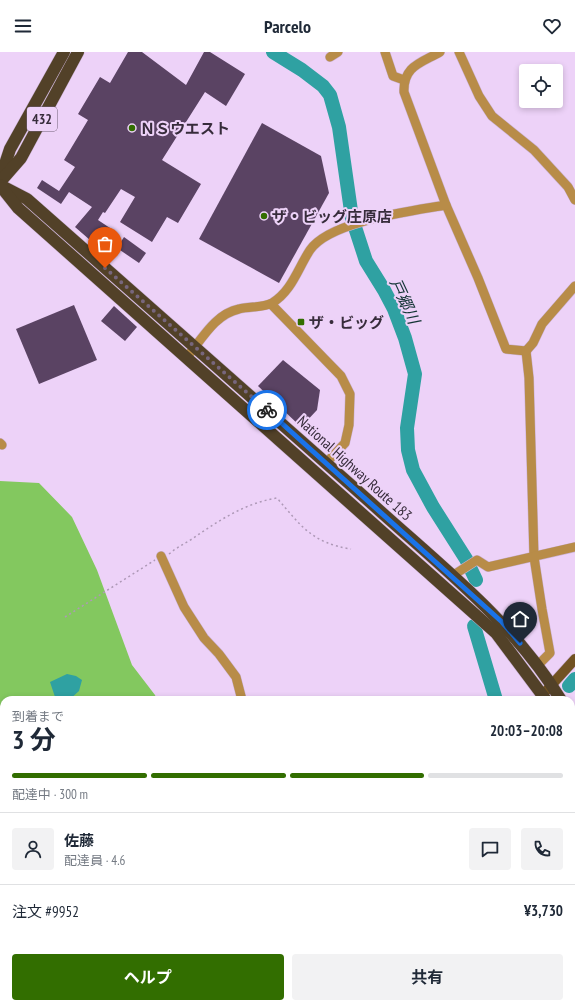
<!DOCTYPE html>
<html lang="ja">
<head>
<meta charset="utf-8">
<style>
	:root { --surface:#fff; --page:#f2f2f3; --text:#1f2937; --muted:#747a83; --line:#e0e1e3; --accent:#326e00 }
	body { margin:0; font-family:"PT Sans Narrow","Noto Sans JP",sans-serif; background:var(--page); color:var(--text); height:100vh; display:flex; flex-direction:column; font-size:15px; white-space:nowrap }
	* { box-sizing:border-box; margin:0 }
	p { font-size:13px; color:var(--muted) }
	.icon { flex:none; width:22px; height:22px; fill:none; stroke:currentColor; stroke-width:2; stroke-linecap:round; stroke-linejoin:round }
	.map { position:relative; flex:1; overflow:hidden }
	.panel { position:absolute; left:0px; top:644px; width:575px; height:312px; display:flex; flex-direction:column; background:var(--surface); border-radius:12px 12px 0 0; box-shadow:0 2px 6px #0003 }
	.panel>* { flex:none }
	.buttons { position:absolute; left:519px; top:12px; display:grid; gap:8px }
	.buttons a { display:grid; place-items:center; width:44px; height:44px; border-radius:4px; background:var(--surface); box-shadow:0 2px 6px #0003; font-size:20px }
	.pin { position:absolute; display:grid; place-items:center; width:34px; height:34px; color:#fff; margin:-41px -17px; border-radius:50% 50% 50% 0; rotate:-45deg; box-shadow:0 0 4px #0007 }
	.pin .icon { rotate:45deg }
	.courier { position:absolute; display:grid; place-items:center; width:40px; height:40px; margin:-20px; border:3px solid #1a73e8; border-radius:50%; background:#fff; color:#222; box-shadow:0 1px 5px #0007 }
	.headline em { font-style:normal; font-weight:700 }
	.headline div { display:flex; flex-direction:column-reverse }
	.headline { display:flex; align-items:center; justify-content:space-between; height:68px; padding:0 12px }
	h1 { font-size:26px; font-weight:700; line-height:30px }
	.bar { display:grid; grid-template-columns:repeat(4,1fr); gap:6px 4px; align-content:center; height:48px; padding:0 12px }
	.bar i { height:5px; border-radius:3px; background:var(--line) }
	.bar .current { background:var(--accent) }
	.bar p { grid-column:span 4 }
	.line { display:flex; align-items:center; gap:10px; padding:0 12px; border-top:1px solid var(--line) }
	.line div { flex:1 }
	.round { display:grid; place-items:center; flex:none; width:42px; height:42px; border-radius:4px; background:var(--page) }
	.primary-button { display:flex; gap:8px; margin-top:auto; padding:8px 12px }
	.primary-button a { flex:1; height:46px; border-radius:4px; background:var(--accent); color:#fff; font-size:16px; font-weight:700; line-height:46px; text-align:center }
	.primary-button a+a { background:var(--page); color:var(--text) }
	header { display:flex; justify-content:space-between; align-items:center; height:52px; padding:0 12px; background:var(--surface); font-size:18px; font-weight:700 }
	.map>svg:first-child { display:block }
	.green { fill:#83c85f }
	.water { fill:#2fa1a2 }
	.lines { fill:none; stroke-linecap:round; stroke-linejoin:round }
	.river { stroke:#2fa1a2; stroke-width:14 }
	.building { fill:#5a4363 }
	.minor-casing { stroke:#c9b1d2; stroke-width:10 }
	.major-casing { stroke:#c9b1d2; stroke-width:11 }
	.highway-casing { stroke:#c9b1d2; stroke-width:13 }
	.path { stroke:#ae99b7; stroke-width:1.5; stroke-dasharray:2 3; stroke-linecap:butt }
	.minor { stroke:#b88c48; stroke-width:9 }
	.major { stroke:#715222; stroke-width:10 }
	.highway { stroke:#524128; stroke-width:12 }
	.done { stroke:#77667d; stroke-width:4; stroke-dasharray:0 7.2 }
	.route { stroke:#1a73e8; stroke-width:5 }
	.poi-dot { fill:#326e00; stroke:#edd2f8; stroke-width:1.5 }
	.labels { text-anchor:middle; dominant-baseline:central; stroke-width:4; stroke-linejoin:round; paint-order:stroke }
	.shield { fill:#edd2f8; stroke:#6e5e74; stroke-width:1 }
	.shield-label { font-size:14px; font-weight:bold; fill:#372c3b }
	.poi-label { font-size:15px; font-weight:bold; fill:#372c3b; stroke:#edd2f8; text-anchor:start }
	.street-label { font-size:15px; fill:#372c3b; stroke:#edd2f8 }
	.water-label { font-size:16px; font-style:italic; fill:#143536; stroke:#edd2f8 }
</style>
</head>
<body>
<header><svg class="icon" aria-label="menu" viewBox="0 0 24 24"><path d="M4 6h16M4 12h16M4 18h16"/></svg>Parcelo<svg class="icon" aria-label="heart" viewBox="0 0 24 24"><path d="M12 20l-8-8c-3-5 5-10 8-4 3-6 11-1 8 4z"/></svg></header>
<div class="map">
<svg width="575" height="956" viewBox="0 0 575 956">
	<rect width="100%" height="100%" fill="#edd2f8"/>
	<g class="green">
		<polygon points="0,429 39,431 72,465 97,518 132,613 155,643 157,648 4,648 4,771 0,774"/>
		<polygon points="4,837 4,948 0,947 0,851"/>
		<polygon points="20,952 107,952 106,956 36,956"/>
	</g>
	<polygon class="water" points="67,622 76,624 82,628 79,639 69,648 56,648 50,630"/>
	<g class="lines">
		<g class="river">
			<polyline points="273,0 302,18 323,34 330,43 339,75 352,166 366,209 384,238 394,257 405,286 415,322 407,376 408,398 413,418 433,455 466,507 476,528"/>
			<polyline points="474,574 496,648"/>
			<polyline points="569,634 575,627"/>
			<polyline points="502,956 502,952"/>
		</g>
	</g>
	<g class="building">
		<polygon points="128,0 142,0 186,33 204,0 210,0 245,22 226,54 205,40 162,108 201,132 178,171 167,165 152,190 120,170 135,145 121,137 105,161 103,160 98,168 113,178 98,195 75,175 92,155 69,140 61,152 37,136 42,128 59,139 75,115 64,108 88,68 78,62 100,25 110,31"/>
		<polygon points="262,71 321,104 329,141 279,231 199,187"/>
		<polygon points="124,185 146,201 139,211 117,196"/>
		<polygon points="74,253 97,308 39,332 16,277"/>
		<polygon points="114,254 137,275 125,289 101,269"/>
		<polygon points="283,308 320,338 317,358 301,375 258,334"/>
	</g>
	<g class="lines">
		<g class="minor-casing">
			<g id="minor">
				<polyline points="385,0 393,24 404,28"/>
				<path d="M440 0C421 11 403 14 404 40L446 153 478 226 506 297 526 299"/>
				<polyline points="459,0 479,44 492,64 534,98 568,135 575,148"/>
				<polyline points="330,5 338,0"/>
				<polyline points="271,252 341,324 350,342 349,373 345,391 326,411"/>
				<polyline points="526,299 529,326 534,505 542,557 550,601 538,613"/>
				<polyline points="526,299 533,291 542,272 575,234"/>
				<path d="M187 305C202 287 215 262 239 257 249 254 263 256 272 251 292 239 298 216 310 198 330 169 412 159 446 153"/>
				<polyline points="0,391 2,393"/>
				<polyline points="161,504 184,555 204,586 219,602 236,625 242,648"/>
				<polyline points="452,524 477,508 488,515 575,495"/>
				<polyline points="571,904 575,898"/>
				<polyline points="0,956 1,956"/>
				<polyline points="139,956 144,952"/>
				<polyline points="342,956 342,952"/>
				<polyline points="547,956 548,952"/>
			</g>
		</g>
		<g class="major-casing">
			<polyline id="major" points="547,638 575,607"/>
		</g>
		<g class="highway-casing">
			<g id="highway">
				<polyline points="0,127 10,97 64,0"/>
				<polyline points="0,130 21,106 78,0"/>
				<path d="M0 133 27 147C141 247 256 348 370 450 438 512 513 569 561 648"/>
				<polyline points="2,136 18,156 496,581 546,648"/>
				<polyline points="571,664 575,670"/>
				<polyline points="571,692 575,700"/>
			</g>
		</g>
		<g class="path">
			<path d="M169 502C176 496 184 492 192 487 218 469 245 451 277 446 301 474 312 491 351 497"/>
			<polyline points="65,565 155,508"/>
		</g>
		<use href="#minor" class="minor"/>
		<use href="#major" class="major"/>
		<use href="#highway" class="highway"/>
	</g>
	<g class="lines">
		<polyline class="done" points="105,216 267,358"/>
		<polyline class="route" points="267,358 502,570 520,591"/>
	</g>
	<g class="poi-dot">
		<circle cx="132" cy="76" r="4"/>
		<circle cx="264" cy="164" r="4"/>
		<rect x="297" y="266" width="8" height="8" rx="2"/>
	</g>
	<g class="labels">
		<rect class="shield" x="27" y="55" width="30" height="24" rx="3"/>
		<g class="shield-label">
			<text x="42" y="67">432</text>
		</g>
		<g class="poi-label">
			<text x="140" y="76">ＮＳウエスト</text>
			<text x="272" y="164">ザ・ビッグ庄原店</text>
			<text x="309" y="270">ザ・ビッグ</text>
		</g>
		<g class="street-label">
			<text transform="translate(355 416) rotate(42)">National Highway Route 183</text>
		</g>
		<g class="water-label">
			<text transform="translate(405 249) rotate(65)">戸郷川</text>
		</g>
	</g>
</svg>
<div class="buttons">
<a><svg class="icon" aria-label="locate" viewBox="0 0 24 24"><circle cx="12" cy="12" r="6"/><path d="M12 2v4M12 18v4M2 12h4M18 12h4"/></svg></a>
</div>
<div class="pin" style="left:105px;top:216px;background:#ea580c"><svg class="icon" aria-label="bag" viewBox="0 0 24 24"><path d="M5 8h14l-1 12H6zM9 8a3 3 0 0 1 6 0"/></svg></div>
<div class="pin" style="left:520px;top:591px;background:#1f2937"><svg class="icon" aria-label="home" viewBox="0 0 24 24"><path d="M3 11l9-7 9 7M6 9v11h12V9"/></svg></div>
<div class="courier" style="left:267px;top:358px"><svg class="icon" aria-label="bike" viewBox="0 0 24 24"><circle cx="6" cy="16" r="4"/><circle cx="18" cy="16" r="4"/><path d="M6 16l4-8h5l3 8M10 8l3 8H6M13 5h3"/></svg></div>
<section class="panel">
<div class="headline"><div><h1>3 分</h1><p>到着まで</p></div><em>20:03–20:08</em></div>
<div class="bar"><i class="current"></i><i class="current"></i><i class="current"></i><i></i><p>配達中 · 300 m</p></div>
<div class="line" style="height:72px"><a class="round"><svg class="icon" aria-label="person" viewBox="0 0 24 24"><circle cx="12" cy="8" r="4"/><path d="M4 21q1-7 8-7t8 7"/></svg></a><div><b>佐藤</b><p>配達員 · 4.6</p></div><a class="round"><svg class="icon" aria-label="chat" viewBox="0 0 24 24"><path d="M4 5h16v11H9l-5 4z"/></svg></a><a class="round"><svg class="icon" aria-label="phone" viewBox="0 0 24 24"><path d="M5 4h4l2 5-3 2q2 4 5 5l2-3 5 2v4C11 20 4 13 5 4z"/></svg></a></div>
<div class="line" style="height:52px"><div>注文 #9952</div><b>¥3,730</b></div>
<div class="primary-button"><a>ヘルプ</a><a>共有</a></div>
</section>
</div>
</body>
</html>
